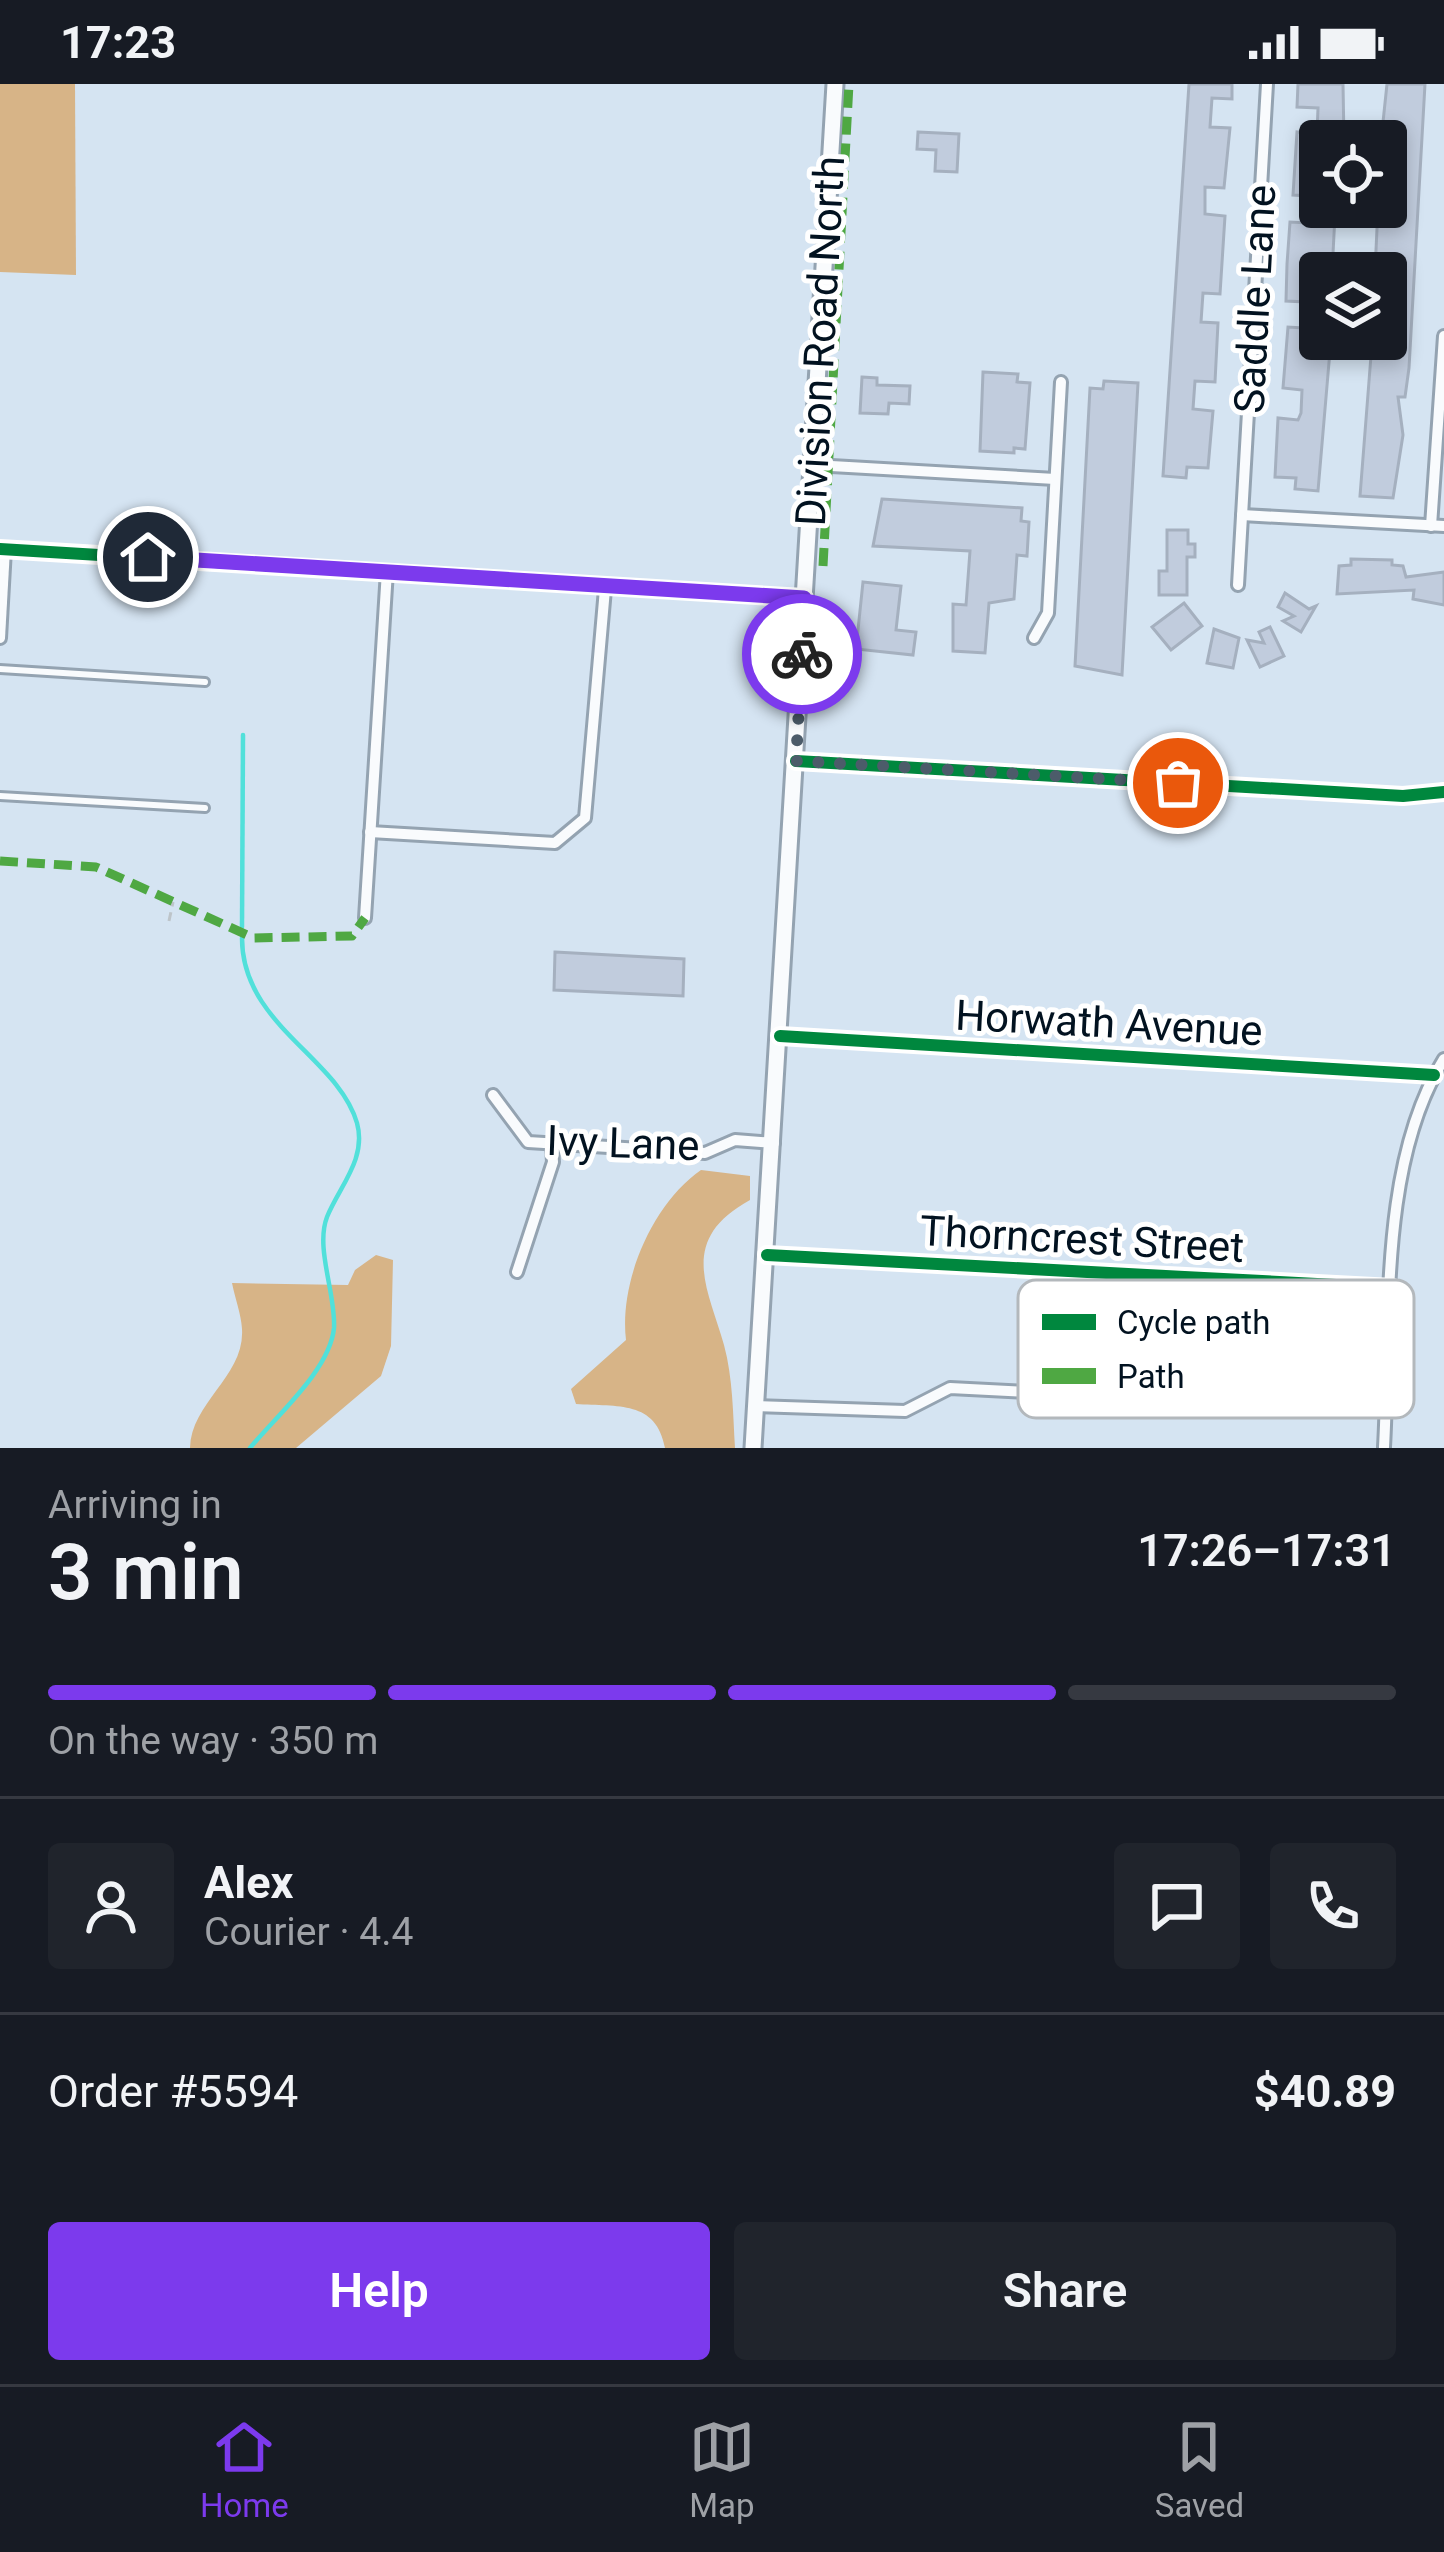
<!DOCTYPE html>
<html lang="en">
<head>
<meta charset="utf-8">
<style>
	:root { --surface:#171b24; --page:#20242c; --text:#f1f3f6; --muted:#9ea1a6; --line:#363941; --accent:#7c3aed }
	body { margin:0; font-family:Roboto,sans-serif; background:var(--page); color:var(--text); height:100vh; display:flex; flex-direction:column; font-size:45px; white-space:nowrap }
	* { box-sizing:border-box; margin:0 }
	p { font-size:39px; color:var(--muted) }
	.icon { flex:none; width:66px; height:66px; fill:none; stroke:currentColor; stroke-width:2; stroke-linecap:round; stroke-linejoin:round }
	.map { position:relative; height:1364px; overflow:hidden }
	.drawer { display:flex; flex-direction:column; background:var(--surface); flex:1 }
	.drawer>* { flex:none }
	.buttons { position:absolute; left:1299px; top:36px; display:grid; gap:24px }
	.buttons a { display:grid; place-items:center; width:108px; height:108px; border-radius:12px; background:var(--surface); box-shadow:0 6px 18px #0003; font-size:60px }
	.pin { position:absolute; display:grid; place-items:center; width:102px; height:102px; color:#fff; margin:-51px; border:6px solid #fff; border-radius:50%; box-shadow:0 3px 12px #0007 }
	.courier { position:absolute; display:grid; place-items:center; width:120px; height:120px; margin:-60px; border:9px solid #7c3aed; border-radius:50%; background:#fff; color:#222; box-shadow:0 3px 15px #0007 }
	.headline em { font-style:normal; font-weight:600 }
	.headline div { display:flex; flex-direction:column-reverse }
	.headline { display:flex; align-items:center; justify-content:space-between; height:204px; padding:0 48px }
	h1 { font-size:78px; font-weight:600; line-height:90px }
	.bar { display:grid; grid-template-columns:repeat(4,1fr); gap:18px 12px; align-content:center; height:144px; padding:0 48px }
	.bar i { height:15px; border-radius:9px; background:var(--line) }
	.bar .current { background:var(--accent) }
	.bar p { grid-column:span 4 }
	.line { display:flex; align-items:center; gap:30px; padding:0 48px; border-top:3px solid var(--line) }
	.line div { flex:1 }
	.round { display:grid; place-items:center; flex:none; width:126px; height:126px; border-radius:12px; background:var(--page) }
	.button { display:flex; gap:24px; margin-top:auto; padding:24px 48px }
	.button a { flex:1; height:138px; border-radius:12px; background:var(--accent); color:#fff; font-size:48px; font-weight:600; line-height:138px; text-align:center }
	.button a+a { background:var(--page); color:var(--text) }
	.status { display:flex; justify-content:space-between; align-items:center; height:84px; padding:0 60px; background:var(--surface); direction:ltr }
	.status svg { height:33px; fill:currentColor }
	.tabs { display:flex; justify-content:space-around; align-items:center; height:168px; border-top:3px solid var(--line); background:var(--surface); font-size:33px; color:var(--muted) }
	.tabs a { display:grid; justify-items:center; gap:6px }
	.tabs .current { color:var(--accent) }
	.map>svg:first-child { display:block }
	.forest { fill:#d7b487 }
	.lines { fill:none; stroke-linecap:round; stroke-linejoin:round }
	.stream { stroke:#51e0da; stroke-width:4.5 }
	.building { fill:#c1ccdd; stroke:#a5b0bf; stroke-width:3 }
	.lane-casing { stroke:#94a3b1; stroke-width:12 }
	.street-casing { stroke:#94a3b1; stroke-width:16 }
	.secondary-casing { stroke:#94a3b1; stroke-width:21 }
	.path { stroke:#bdc4c9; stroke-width:3; stroke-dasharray:9 6; stroke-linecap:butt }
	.lane { stroke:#f9fbfd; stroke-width:6 }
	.street { stroke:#f9fbfd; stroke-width:10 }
	.secondary { stroke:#f9fbfd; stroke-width:15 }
	.quiet { stroke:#4fa843; stroke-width:9; stroke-dasharray:18 9; stroke-linecap:butt }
	.cycleway-casing { stroke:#fff; stroke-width:20 }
	.cycleway { stroke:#00873e; stroke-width:12 }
	.done { stroke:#4c5c6a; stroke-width:12; stroke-dasharray:0 21.6 }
	.route { stroke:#7c3aed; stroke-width:15 }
	.labels { text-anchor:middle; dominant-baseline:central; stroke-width:10; stroke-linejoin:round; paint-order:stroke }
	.street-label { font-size:42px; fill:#021220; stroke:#fff }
	.key { fill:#fff; stroke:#b3b8bc; stroke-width:3 }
	.key-label { font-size:33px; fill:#021220 }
</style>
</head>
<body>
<div class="status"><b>17:23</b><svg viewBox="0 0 49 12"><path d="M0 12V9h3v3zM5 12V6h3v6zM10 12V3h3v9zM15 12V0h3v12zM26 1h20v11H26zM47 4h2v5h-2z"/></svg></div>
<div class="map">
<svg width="1444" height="1364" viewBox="0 0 1444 1364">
	<rect width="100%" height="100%" fill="#d5e4f2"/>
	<g class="forest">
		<polygon points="0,0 75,0 76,191 0,188"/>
		<path d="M701 1086 750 1092V1116C677 1156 708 1204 724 1261 733 1294 733 1331 735 1364H665C656 1316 618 1323 576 1320L571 1305 626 1256C619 1198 652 1120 701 1086Z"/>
		<path d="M376 1171 393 1176 391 1262 381 1292 296 1364H190C191 1318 245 1292 242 1245 241 1230 235 1214 232 1199L348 1201 355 1186Z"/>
	</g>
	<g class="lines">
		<g class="stream">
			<polyline points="242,843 243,651"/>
			<path d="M242 854C242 941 338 973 357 1039 367 1075 339 1103 327 1133 315 1164 336 1210 334 1244 330 1286 276 1332 250 1364"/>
		</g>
	</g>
	<g class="building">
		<polygon points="1189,0 1232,0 1232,15 1212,14 1210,43 1230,44 1224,104 1205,103 1205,130 1225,132 1220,210 1203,209 1201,238 1218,239 1215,298 1195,297 1193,325 1213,327 1208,384 1187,383 1186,394 1163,392"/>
		<polygon points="1298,0 1343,0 1344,57 1320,57 1320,130 1335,131 1332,189 1320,189 1320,255 1331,255 1318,407 1295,405 1296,394 1275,393 1278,334 1298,336 1301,329 1302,306 1283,304 1288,243 1304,244 1306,218 1286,217 1287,180 1290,138 1308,139 1310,112 1293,111 1297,48 1317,50 1318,24 1297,23"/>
		<polygon points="1387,0 1425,0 1409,284 1405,313 1398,313 1403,351 1393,414 1360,412 1372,259 1386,260 1386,188 1375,188 1378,123 1386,123 1386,57 1381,57"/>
		<polygon points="918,48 959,50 957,88 935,87 936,66 917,65"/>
		<polygon points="983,288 1018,290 1017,298 1030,299 1025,365 1014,364 1014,369 980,367"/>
		<polygon points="862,293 877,294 877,301 910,302 909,320 889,319 888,330 860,329"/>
		<polygon points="1104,297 1138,299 1122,591 1075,582 1090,304 1103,305"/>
		<polygon points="882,415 1022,424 1021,437 1029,438 1027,472 1017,471 1014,515 989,519 985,569 953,567 953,520 966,521 970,467 873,462"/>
		<polygon points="1167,446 1188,446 1188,460 1195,460 1195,473 1187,473 1187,511 1159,511 1159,487 1167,487"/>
		<polygon points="1351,475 1392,476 1392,481 1403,482 1406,493 1444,488 1444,521 1413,515 1414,506 1337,510 1339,482 1351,481"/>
		<polygon points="863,498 901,502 896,546 916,548 913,571 856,565"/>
		<polygon points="1285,509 1309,525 1316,522 1301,548 1283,537 1294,532 1278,523"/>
		<polygon points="1184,519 1202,542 1171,566 1152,543"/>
		<polygon points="1270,543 1284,572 1260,583 1247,556 1264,559 1259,548"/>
		<polygon points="1214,545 1239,554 1233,584 1207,579"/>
		<polygon points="555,868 684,875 683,912 554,906"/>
	</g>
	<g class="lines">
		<g class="lane-casing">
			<g id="lane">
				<polyline points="0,585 205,598"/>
				<polyline points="0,712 205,724"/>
			</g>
		</g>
		<g class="street-casing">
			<g id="street">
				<polyline points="814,381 1055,395"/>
				<polyline points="1242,431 1444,442"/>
				<polyline points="1431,442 1444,252"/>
				<polyline points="0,465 804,514"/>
				<polyline points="1238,501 1267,0"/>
				<polyline points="0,554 5,465"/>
				<polyline points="1034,554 1048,529 1061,298"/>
				<polyline points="796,677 1403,712 1444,708"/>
				<polyline points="370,748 555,759 585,734 605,505"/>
				<polyline points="365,834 387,487"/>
				<polyline points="780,952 1434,991"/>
				<polyline points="493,1011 528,1058 705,1069 735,1056 774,1059"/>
				<polyline points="767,1171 1393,1204"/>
				<polyline points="517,1188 553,1078 552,1062"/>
				<polyline points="756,1322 905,1327 950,1304 1266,1320"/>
				<path d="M1384 1363C1391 1242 1378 1080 1444 975"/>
			</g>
		</g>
		<g class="secondary-casing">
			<polyline id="secondary" points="753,1364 835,0"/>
		</g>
		<polyline class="path" points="169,837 173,818"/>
		<use href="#lane" class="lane"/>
		<use href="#street" class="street"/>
		<use href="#secondary" class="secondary"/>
		<g class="quiet">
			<polyline points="823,482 849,0"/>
			<polyline points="0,777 96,783 254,854 352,852 365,834"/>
		</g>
		<g class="cycleway-casing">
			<g id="cycleway">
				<polyline points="0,465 804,514"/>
				<polyline points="796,677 1403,712 1444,708"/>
				<polyline points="780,952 1434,991"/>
				<polyline points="767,1171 1393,1204"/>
			</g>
		</g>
		<use href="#cycleway" class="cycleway"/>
	</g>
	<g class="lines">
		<polyline class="done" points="802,570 796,677 1178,699"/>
		<polyline class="route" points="148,473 804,514 802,570"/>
	</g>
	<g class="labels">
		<g class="street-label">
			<text transform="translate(1255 215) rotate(-87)">Saddle Lane</text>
			<text transform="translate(820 257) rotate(-87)">Division Road North</text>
			<text transform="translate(1109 939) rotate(3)">Horwath Avenue</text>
			<text transform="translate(623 1059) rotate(2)">Ivy Lane</text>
			<text transform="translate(1082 1155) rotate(3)">Thorncrest Street</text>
		</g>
	</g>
	<rect x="1018" y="1196" width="396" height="138" rx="18" class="key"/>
	<rect x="1042" y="1230" width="54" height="16" fill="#00873e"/>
	<rect x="1042" y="1284" width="54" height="16" fill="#4fa843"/>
	<g class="key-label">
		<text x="1117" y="1250">Cycle path</text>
		<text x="1117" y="1304">Path</text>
	</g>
</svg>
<div class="buttons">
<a><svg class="icon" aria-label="locate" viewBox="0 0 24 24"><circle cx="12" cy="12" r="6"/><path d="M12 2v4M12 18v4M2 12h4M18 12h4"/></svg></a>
<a><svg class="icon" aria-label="layers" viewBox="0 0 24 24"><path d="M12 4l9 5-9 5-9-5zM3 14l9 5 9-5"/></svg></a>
</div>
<div class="pin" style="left:1178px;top:699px;background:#ea580c"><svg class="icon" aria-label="bag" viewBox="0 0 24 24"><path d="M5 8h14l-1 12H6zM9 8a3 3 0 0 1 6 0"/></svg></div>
<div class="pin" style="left:148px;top:473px;background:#1f2937"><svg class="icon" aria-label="home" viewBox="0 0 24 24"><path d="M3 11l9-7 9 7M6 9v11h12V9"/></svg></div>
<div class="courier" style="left:802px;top:570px"><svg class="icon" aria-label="bike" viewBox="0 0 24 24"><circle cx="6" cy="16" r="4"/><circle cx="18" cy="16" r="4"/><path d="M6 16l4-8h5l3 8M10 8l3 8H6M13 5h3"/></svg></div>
</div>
<section class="drawer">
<div class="headline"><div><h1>3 min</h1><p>Arriving in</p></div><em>17:26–17:31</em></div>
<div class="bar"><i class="current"></i><i class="current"></i><i class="current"></i><i></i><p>On the way · 350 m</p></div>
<div class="line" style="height:216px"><a class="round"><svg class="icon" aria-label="person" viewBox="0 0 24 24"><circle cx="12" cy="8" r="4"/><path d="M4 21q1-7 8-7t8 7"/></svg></a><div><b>Alex</b><p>Courier · 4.4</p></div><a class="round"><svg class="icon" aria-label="chat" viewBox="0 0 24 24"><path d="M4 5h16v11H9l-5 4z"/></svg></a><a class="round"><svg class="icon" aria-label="phone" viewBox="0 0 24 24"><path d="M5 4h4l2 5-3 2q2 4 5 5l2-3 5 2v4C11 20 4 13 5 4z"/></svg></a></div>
<div class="line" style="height:156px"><div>Order #5594</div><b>$40.89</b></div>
<div class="button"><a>Help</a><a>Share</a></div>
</section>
<nav class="tabs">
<a class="current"><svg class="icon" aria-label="home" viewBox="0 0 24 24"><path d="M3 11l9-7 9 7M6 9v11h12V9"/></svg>Home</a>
<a><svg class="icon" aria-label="map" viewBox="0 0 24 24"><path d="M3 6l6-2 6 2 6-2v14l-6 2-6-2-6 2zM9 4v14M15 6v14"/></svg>Map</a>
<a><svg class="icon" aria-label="saved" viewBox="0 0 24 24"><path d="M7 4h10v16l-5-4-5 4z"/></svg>Saved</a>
</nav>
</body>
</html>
